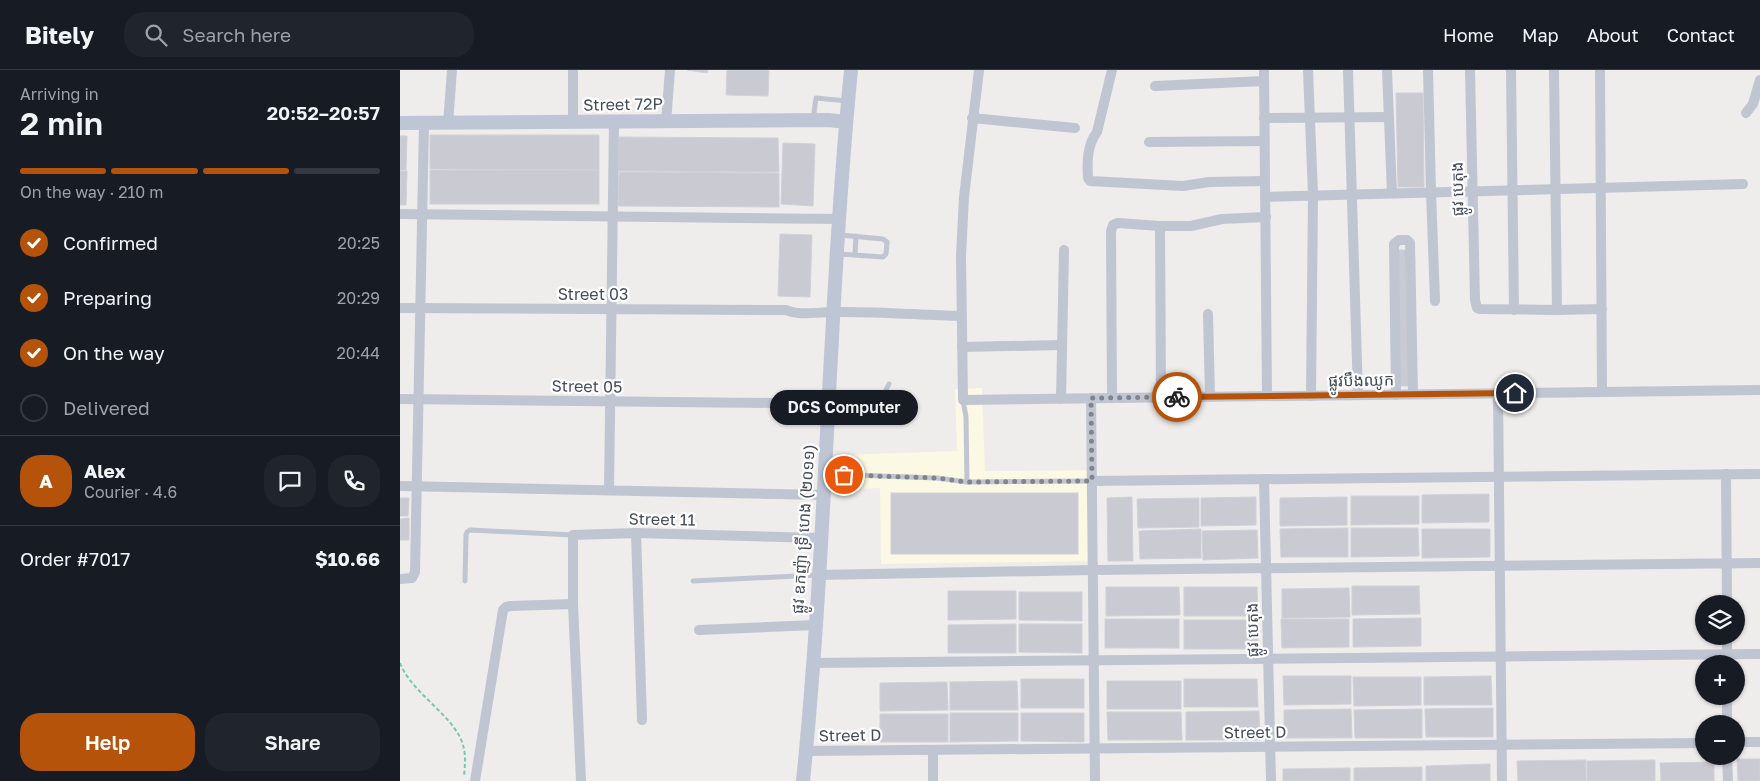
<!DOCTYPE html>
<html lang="en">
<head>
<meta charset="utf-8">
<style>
	:root { --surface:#171b24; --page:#20242c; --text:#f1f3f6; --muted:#9ea1a6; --line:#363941; --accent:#b45309 }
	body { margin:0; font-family:"Golos Text","Noto Sans Khmer",sans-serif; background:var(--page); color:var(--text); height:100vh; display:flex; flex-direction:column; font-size:19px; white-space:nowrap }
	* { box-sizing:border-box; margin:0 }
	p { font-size:16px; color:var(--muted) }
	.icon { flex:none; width:28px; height:28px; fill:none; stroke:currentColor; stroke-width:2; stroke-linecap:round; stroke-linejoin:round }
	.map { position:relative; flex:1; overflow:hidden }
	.sheet { display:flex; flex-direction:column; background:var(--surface); width:400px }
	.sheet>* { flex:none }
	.tools { position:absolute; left:1295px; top:525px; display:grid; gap:10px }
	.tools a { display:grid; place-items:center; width:50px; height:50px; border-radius:50%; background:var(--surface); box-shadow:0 1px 4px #0004; font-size:25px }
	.pin { position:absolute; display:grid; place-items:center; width:42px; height:42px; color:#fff; margin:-21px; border:2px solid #fff; border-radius:50%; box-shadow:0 1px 5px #0007 }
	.courier { position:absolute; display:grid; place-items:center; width:50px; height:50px; margin:-25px; border:4px solid #b45309; border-radius:50%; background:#fff; color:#222; box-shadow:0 1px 6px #0007 }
	.bubble { position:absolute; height:35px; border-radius:18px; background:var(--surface); box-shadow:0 1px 4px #0004; font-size:16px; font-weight:600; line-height:35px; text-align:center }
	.headline em { font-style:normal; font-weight:600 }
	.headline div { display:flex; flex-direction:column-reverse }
	.headline { display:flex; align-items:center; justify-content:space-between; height:85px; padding:0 20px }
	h1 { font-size:32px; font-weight:600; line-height:38px }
	.bar { display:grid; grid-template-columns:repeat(4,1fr); gap:8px 5px; align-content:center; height:60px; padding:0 20px }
	.bar i { height:6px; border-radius:4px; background:var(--line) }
	.bar .on { background:var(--accent) }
	.bar p { grid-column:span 4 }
	.line { display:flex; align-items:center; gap:12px; padding:0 20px; border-top:1px solid var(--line) }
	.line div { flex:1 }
	.round { display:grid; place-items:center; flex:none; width:52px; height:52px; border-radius:20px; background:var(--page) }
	ol { padding:0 20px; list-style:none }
	li { display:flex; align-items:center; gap:15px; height:55px }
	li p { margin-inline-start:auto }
	li .icon { padding:5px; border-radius:50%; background:var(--accent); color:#fff; stroke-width:4 }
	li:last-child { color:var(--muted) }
	li i { width:28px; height:28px; border:2px solid var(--line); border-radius:50% }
	.primary-button { display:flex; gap:10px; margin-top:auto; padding:10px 20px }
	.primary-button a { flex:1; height:58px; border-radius:20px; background:var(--accent); color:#fff; font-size:20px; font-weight:600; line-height:58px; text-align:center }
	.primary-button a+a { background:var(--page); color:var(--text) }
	header { display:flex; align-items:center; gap:30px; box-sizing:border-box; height:70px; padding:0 25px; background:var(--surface); border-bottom:1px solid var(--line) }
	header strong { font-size:24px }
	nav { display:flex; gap:28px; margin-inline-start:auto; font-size:18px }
	.search { width:350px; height:45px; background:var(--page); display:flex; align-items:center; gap:12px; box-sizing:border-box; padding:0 18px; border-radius:20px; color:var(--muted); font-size:19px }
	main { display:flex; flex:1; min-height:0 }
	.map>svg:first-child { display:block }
	.commercial { fill:#fbf8e4 }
	.building { fill:#c9cad2; stroke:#d0d1d8 }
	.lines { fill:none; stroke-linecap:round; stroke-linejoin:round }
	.path { stroke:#73caaf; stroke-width:2; stroke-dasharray:4 2.5; stroke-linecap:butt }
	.lane { stroke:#bfc5d1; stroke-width:5 }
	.street { stroke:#bfc5d1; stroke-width:10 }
	.secondary { stroke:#bec5d5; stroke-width:14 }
	.done { stroke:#80848c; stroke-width:5; stroke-dasharray:0 9 }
	.route { stroke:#b45309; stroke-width:6 }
	.labels { text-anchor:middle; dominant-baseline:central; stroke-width:4.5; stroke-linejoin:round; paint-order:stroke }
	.street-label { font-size:16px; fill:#454c59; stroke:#fff }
</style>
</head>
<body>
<header>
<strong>Bitely</strong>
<div class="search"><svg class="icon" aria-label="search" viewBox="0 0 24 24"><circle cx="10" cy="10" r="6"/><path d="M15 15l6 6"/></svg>Search here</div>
<nav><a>Home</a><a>Map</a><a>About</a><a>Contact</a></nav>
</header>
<main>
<section class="sheet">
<div class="headline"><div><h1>2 min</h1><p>Arriving in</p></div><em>20:52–20:57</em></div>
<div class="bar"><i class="on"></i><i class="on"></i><i class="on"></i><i></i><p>On the way · 210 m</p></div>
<ol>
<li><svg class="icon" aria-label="check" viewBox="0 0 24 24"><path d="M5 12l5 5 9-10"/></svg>Confirmed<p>20:25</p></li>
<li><svg class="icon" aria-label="check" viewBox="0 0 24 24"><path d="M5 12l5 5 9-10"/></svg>Preparing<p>20:29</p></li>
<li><svg class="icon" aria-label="check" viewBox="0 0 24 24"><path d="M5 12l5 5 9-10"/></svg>On the way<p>20:44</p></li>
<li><i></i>Delivered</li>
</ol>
<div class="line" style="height:90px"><b class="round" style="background:var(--accent);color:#fff">A</b><div><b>Alex</b><p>Courier · 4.6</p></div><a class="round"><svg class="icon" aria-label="chat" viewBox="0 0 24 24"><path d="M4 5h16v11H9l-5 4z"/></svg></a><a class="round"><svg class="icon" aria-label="phone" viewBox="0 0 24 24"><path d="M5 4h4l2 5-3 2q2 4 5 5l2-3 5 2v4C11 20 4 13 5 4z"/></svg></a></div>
<div class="line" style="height:65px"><div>Order #7017</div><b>$10.66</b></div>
<div class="primary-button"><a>Help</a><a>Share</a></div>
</section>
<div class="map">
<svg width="1360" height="711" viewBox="0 0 1360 711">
	<rect width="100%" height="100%" fill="#efecec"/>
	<polygon class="commercial" points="582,318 585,401 697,400 698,491 481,494 480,418 435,420 438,385 557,381 555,319"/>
	<g class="building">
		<polygon points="287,0 308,0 307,3"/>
		<polygon points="327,0 369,0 368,26 326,25"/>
		<polygon points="996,23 1023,23 1024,117 998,117"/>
		<polygon points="30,65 199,65 199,100 30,99"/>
		<polygon points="0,66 7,66 6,100 0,100"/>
		<polygon points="219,67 378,68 379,102 218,101"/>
		<polygon points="383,73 415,74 413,136 381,134"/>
		<rect x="30" y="100" width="169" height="34"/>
		<polygon points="0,101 7,101 6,135 0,135"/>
		<polygon points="219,102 379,103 379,137 218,136"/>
		<polygon points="380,164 412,165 410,227 378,226"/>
		<polygon points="997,180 1008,180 1010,316 998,316"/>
		<rect x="491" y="423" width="187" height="61"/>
		<polygon points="1089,424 1089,452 1022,453 1022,425"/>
		<polygon points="951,426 1019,426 1019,454 951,455"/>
		<polygon points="732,427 733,491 708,491 707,428"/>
		<polygon points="856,427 856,455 801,456 801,428"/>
		<polygon points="947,427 947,455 880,456 880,428"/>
		<polygon points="0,428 9,428 8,446 0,446"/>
		<polygon points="799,428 799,457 738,458 737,429"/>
		<polygon points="9,448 9,470 0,470 0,449"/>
		<polygon points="948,458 948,487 881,487 880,459"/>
		<polygon points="951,458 1018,458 1019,486 951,487"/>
		<polygon points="801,459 801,488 740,489 739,461"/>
		<polygon points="1022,459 1090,459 1090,487 1022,488"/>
		<polygon points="857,460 858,488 803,490 802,461"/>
		<polygon points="952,516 1019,516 1020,544 952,545"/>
		<polygon points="706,517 779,517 780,545 706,546"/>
		<polygon points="784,517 857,517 858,546 784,546"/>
		<polygon points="949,518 950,547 882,548 882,519"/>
		<polygon points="548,521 616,521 616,549 548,550"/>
		<polygon points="619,522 682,522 682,551 619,550"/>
		<polygon points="1021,548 1021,576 953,577 953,549"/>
		<rect x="705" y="549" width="74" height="29"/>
		<polygon points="881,549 949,549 949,577 882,578"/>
		<rect x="784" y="550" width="74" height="29"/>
		<polygon points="616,554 616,583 548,583 548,555"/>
		<polygon points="619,554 682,554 682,583 619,582"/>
		<polygon points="883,606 951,606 951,634 884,635"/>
		<polygon points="1091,606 1092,635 1024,635 1024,607"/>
		<polygon points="953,607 1021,607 1021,635 954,636"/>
		<rect x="621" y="609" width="63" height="29"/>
		<polygon points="784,609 857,609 858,637 784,637"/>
		<polygon points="617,611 618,640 550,640 550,612"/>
		<rect x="707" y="611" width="74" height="28"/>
		<polygon points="547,612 548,640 480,641 480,613"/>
		<polygon points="1093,638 1093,667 1026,667 1025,639"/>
		<polygon points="951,639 952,668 884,668 884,640"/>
		<polygon points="1022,639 1022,668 955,668 954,640"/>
		<polygon points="859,641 860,670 786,670 786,642"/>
		<polygon points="707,642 781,642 782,670 708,670"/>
		<polygon points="550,643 618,643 618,671 550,672"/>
		<polygon points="621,643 684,643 684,672 621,671"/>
		<rect x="480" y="644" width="68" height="28"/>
		<polygon points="1337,689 1360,689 1360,711 1338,711"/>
		<polygon points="1186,690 1186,711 1118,711 1117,691"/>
		<polygon points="1255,690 1255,711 1187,711 1187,691"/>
		<polygon points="1314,692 1314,711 1261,711 1260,693"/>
		<polygon points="1090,694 1090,711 1026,711 1026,696"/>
		<polygon points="1022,697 1022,711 954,711 954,698"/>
		<polygon points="950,698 950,711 883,711 883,699"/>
	</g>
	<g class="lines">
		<path class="path" d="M0 593C12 624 55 646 63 675 66 684 65 697 64 706"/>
		<g class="lane">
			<polyline points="413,50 416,28 447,31"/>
			<polyline points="439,184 483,187 486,184 487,172 483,169 440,165"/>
			<polyline points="455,185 456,166"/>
			<polyline points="430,323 478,325 485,322 489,314"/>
			<polyline points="563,330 566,347 567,412"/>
			<polyline points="426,404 537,408 567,412 692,411"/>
			<polyline points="65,511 66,465 67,462 70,460 173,465"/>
			<polyline points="293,511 417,505"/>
		</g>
		<g class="street">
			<polyline points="579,0 564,127 561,186 563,330 1360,320"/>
			<path d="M712 0 697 62C687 75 687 92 688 108L690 111 783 116 809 112 864 111"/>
			<polyline points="864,0 867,326"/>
			<polyline points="908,0 913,125 911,326"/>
			<polyline points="948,0 958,325"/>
			<polyline points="987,0 992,123"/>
			<polyline points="1028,0 1031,122 1035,231"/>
			<polyline points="1070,0 1075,230 1077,238 1080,239 1157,240 1202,239"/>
			<polyline points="1111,0 1114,240"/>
			<polyline points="1154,0 1157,240"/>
			<polyline points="1200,0 1202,322"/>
			<polyline points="755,16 864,11"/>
			<polyline points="1346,43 1353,34 1360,10"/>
			<polyline points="572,48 675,58"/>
			<polyline points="864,48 989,47"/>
			<polyline points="173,52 173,0"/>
			<polyline points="266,52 270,0"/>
			<polyline points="48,54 52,0"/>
			<polyline points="749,72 864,71"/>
			<polyline points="865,127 1343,114"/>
			<polyline points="0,144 438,149"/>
			<polyline points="760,156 761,327"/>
			<path d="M0 238 386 240C399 246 418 242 432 242 475 241 518 245 561 246"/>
			<polyline points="808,244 810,327"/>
			<polyline points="562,277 661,275"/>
			<polyline points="1098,323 1102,711"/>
			<polyline points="996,325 994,174 999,170 1007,170 1010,173 1013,324"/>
			<polyline points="691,328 695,711"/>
			<polyline points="712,328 711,161 713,155 718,153 760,156 791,156 822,149 866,147"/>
			<polyline points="0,329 374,333 429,335"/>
			<polyline points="661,329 664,180"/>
			<polyline points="1326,404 1327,534"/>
			<polyline points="864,409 871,711"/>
			<polyline points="692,411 1360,404"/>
			<polyline points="0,416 423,425"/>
			<polyline points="209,420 214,52"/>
			<polyline points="236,463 242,650"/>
			<polyline points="418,505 693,500 1360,493"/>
			<polyline points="0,509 12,508 15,502 24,54"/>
			<polyline points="299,560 415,555"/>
			<polyline points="1327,566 1327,594"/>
			<polyline points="412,593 1360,584"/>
			<polyline points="1327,626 1327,654"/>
			<polyline points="1336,672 1360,672"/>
			<polyline points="533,680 533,711"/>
			<polyline points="406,681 1304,673"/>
			<polyline points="1327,686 1328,711"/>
			<polyline points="75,711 103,540 106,537 111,536 173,534"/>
			<polyline points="181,711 173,534 173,465 236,463 420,468"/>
		</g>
		<g class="secondary">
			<polyline points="0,53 428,50 446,52"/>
			<path d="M403 711C427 475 428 236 451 0"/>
		</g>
	</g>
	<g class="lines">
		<polyline class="done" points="444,405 537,408 567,412 692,411 691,328 777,327"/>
		<polyline class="route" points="777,327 1115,323"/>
	</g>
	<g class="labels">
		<g class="street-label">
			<text transform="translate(223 34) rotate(-1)">Street 72P</text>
			<text transform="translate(1057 119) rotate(-91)">ផ្លូវ បេតុង</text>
			<text x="193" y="224">Street 03</text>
			<text transform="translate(961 310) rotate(-1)">ផ្លូវបឹងឈូក</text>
			<text transform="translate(187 316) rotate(1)">Street 05</text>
			<text transform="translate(262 449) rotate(1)">Street 11</text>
			<text transform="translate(403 459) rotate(-86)">ផ្លូវ ឧកញ៉ា ទ្រី ហេង (២០១១)</text>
			<text transform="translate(852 560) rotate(-91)">ផ្លូវ បេតុង</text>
			<text transform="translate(855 662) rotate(-1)">Street D</text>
			<text transform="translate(450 665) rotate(-1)">Street D</text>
		</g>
	</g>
</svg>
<div class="tools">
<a><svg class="icon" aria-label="layers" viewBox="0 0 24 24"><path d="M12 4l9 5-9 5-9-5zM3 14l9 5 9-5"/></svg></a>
<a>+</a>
<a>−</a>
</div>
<div class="pin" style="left:444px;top:405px;background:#ea580c"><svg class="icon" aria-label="bag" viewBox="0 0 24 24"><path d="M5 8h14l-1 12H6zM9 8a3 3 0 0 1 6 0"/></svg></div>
<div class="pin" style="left:1115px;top:323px;background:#1f2937"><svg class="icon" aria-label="home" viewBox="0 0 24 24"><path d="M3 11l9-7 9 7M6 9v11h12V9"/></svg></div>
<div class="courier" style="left:777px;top:327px"><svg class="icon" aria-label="bike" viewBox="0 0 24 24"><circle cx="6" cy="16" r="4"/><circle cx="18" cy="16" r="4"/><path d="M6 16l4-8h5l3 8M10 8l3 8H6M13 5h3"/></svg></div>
<div class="bubble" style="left:370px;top:320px;width:148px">DCS Computer</div>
</div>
</main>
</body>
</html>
